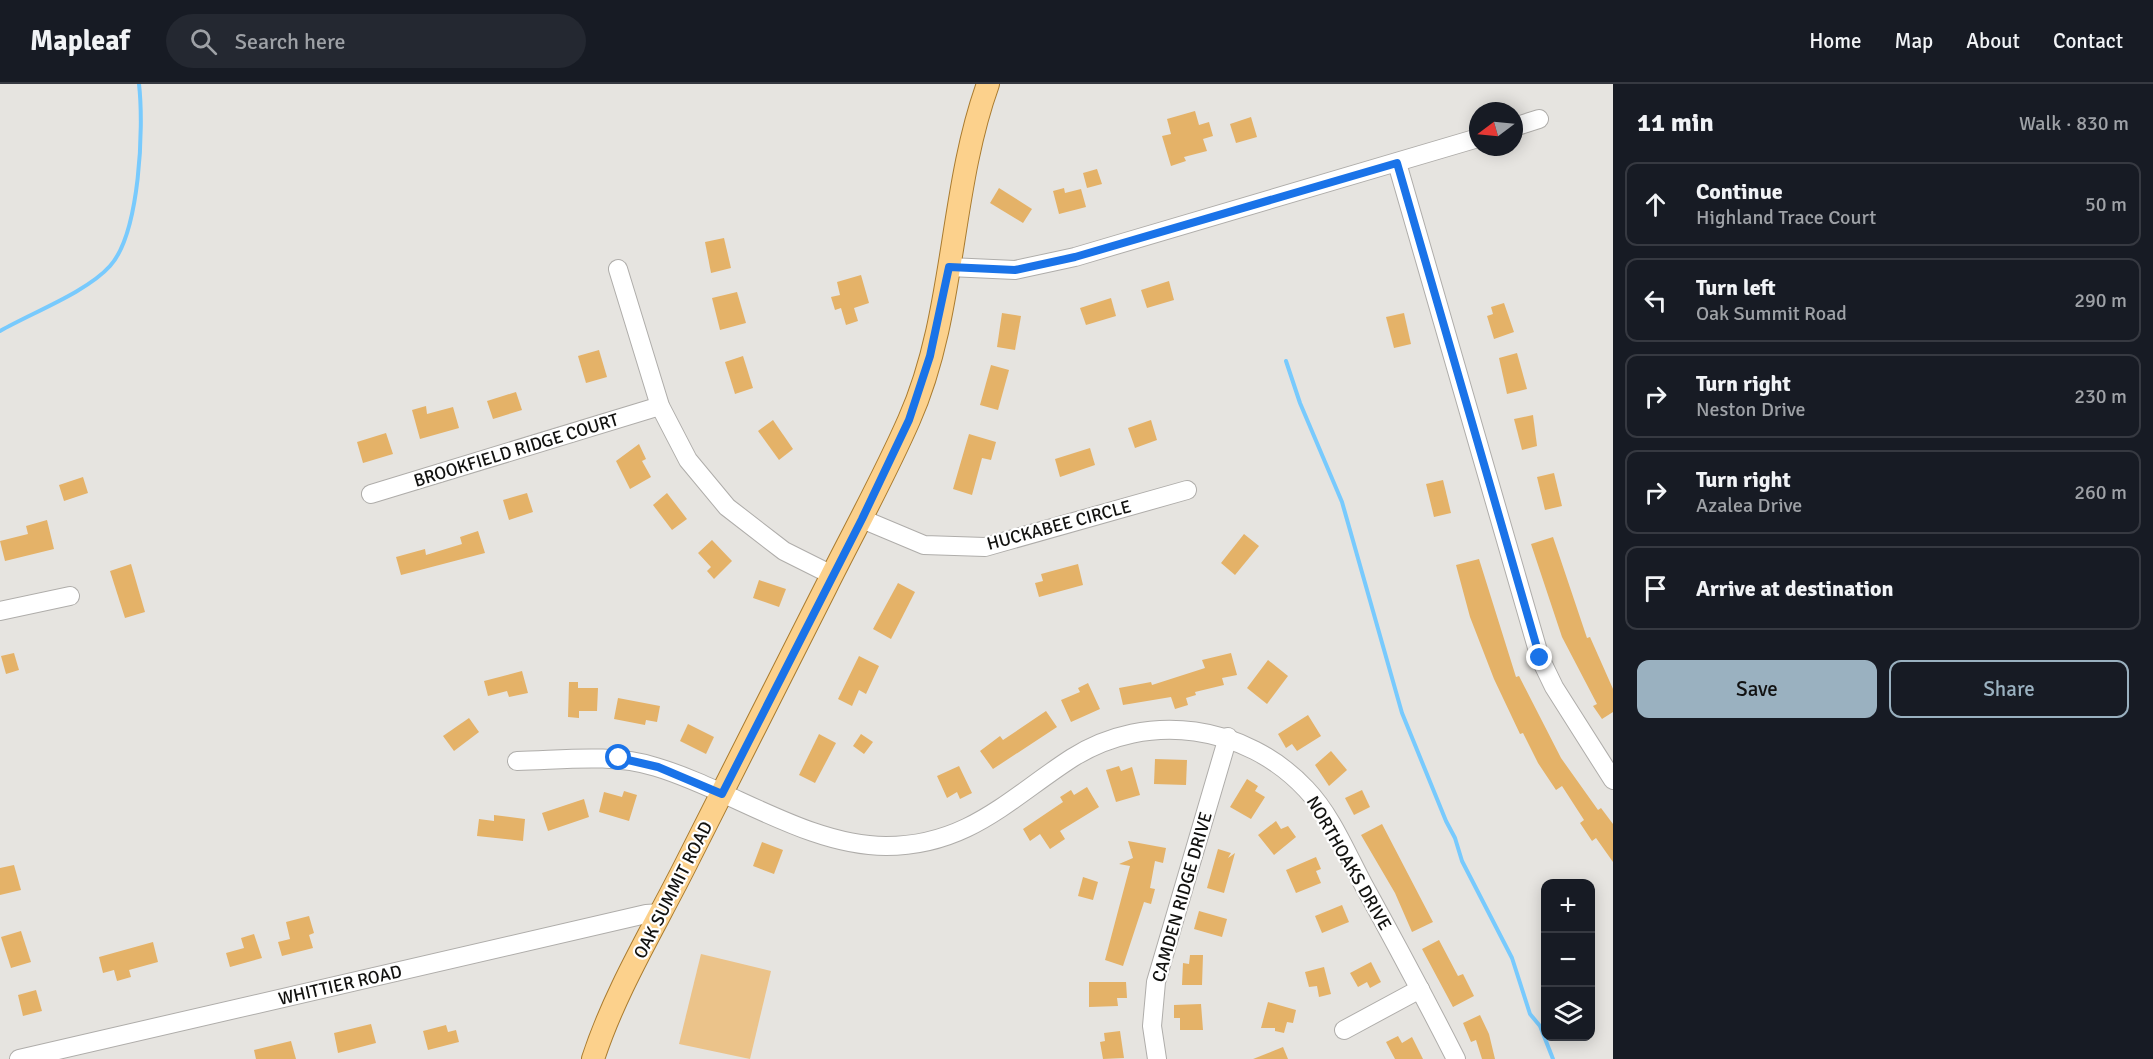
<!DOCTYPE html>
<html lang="en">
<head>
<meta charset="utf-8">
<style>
	:root { --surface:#171b24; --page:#242831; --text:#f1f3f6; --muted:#9ea1a6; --line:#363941; --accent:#9ab1c0 }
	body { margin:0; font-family:Signika,sans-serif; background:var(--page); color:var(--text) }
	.controls { position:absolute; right:18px; bottom:18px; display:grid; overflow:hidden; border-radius:12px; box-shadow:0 3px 15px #0003 }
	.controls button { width:54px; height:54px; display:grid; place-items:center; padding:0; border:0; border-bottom:2px solid var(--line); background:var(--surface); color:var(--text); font:30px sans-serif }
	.compass { position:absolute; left:1469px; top:18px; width:54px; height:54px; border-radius:50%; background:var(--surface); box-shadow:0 3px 15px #0003; rotate:254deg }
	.stop { position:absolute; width:18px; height:18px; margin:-14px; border:4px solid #1a73e8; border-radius:50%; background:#fff }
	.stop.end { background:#1a73e8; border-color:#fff; box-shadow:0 2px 6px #0008 }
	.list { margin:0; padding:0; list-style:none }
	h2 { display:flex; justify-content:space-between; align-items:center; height:78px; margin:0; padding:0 24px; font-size:26px }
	h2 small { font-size:20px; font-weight:400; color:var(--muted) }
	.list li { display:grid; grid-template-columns:39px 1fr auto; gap:18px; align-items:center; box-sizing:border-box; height:84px; margin:0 12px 12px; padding:0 12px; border:2px solid var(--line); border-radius:12px }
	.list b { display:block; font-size:22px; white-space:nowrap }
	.list p { margin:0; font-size:20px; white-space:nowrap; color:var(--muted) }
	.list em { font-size:20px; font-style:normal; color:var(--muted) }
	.actions { display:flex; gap:12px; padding:18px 24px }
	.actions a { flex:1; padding:14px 0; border:2px solid var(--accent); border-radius:12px; text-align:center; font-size:21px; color:var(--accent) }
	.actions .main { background:var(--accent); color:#111 }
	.icon { flex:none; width:33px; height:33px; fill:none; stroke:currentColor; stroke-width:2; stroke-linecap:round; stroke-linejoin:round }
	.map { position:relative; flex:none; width:1613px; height:975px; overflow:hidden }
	header { display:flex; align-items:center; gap:36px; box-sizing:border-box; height:84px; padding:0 30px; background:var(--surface); border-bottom:2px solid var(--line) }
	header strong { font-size:28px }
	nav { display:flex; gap:33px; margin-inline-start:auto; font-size:21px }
	.search { width:420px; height:54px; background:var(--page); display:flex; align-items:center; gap:15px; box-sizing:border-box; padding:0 21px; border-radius:33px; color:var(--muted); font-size:22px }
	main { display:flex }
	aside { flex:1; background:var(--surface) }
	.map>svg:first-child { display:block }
</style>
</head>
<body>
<header>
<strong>Mapleaf</strong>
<div class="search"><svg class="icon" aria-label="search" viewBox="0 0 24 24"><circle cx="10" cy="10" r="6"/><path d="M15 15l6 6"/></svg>Search here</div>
<nav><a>Home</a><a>Map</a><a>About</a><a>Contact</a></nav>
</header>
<main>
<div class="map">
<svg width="1613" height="975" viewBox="0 0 1613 975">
	<rect width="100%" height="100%" fill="#e6e4e0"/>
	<!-- green -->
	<polygon fill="#ebc38a" points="701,870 771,887 750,975 679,960"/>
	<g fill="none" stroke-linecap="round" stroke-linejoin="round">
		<!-- stream -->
		<g stroke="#78cafd" stroke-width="4">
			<path d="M0 247C31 229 87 208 110 182 140 149 144 43 139 0"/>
			<polyline points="1286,277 1300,319 1342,418 1402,629 1446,737 1455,754 1462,777 1512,874 1530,930 1540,942 1553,975"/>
		</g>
	</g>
	<!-- building -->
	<g fill="#e4b268">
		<polygon points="1195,27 1199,41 1209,38 1213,52 1203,55 1207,67 1184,73 1186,77 1171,82 1162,52 1171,50 1167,35"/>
		<polygon points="1251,33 1257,53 1236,59 1230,40"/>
		<polygon points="1097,85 1102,100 1087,104 1083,89"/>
		<polygon points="999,104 1032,125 1023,139 990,119"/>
		<polygon points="1064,104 1065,109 1081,105 1086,123 1059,130 1053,107"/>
		<polygon points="724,154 731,184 711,189 705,158"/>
		<polygon points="861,191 869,219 854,224 858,237 846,241 841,224 835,226 831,213 840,211 837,198"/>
		<polygon points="1169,197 1174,216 1147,224 1141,206"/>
		<polygon points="737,208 746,239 720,246 712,214"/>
		<polygon points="1111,214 1116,232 1086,241 1080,224"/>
		<polygon points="1504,219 1514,248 1494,255 1487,232 1493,230 1491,223"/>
		<polygon points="1002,229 1021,232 1015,266 997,263"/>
		<polygon points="1404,229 1411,260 1394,264 1386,233"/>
		<polygon points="599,266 607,293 586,299 578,272"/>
		<polygon points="1517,269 1527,305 1507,310 1499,274"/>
		<polygon points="743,272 753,304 735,310 725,278"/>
		<polygon points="991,281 1009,286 998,326 980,321"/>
		<polygon points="516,308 522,326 493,335 487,317"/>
		<polygon points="426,322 427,330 453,323 459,344 420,355 412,326"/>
		<polygon points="1533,331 1537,362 1522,366 1514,335"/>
		<polygon points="773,336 793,365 779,376 758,347"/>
		<polygon points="1151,336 1157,356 1135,364 1128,344"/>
		<polygon points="386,349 393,370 363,379 357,358"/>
		<polygon points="969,350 996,358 991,376 982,374 972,411 953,405"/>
		<polygon points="639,360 646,375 642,377 651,393 630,405 616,377"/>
		<polygon points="1090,364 1095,381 1060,393 1055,375"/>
		<polygon points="1554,389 1562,422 1545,426 1537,393"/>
		<polygon points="83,393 88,409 64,417 59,401"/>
		<polygon points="1443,396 1451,429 1434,433 1426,400"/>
		<polygon points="527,409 533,428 509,436 503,416"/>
		<polygon points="667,409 687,435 672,446 653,421"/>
		<polygon points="47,436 54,465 5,477 0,457 28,450 26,442"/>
		<polygon points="478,447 485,469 401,491 396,473 425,465 426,471 462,460 460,453"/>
		<polygon points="1244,450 1259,462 1235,491 1221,479"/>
		<polygon points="1553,453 1587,554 1590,553 1613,605 1613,628 1602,635 1593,622 1597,620 1562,553 1531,460"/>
		<polygon points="712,456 732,477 714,495 707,487 711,483 698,469"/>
		<polygon points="1479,475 1516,593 1519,592 1561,674 1598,726 1601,724 1613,740 1613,778 1596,754 1592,757 1580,739 1584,736 1562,702 1556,706 1538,679 1523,649 1520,650 1494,595 1470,533 1456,481"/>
		<polygon points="131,480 145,528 125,534 110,487"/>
		<polygon points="1078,480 1083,501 1039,513 1035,499 1043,497 1041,490"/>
		<polygon points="759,496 786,505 779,523 753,514"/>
		<polygon points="898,499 915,508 891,555 873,545"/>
		<polygon points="14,569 19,586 6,590 1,572"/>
		<polygon points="1231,569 1237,591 1222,594 1224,601 1195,608 1196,611 1186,614 1188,621 1175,625 1171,613 1123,621 1119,604 1151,598 1152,601 1205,584 1202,576"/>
		<polygon points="859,572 879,582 866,610 859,606 852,622 838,615"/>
		<polygon points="1268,576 1288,592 1267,620 1247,604"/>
		<polygon points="522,587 528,609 509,613 507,607 488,612 484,597"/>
		<polygon points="569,598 578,598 578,604 598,604 597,627 579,627 579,634 568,633"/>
		<polygon points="1088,599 1100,625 1071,638 1061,616 1080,608 1078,604"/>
		<polygon points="618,614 660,622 657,638 646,636 645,641 614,635"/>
		<polygon points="1046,627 1057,643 993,685 980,667 1000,652 1003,656"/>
		<polygon points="1308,631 1321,652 1297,667 1292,660 1286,664 1278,650"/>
		<polygon points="469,634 479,648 454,667 443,652"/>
		<polygon points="688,640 714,653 706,670 680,657"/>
		<polygon points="819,650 836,659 815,699 799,691"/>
		<polygon points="861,650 873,658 864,670 853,662"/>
		<polygon points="1331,667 1347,686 1329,702 1315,681"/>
		<polygon points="1155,675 1187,676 1186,701 1154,700"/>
		<polygon points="959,682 972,709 960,715 957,708 947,714 937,692"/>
		<polygon points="1119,682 1121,687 1132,683 1140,711 1116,718 1106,686"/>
		<polygon points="1247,695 1258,702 1255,707 1265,713 1251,735 1230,723"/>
		<polygon points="1087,703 1099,723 1060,747 1065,755 1050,765 1040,750 1030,757 1023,745 1063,718 1060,713 1071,706 1074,711"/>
		<polygon points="1362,706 1370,723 1354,731 1345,714"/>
		<polygon points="624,707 637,711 629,737 599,728 604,708 622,713"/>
		<polygon points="584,715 589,733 548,747 542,729"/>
		<polygon points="494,731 525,735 523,757 477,752 479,735 494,737"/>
		<polygon points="1276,737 1281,745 1288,742 1296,753 1274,771 1258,751"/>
		<polygon points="1382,740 1433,838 1412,848 1395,809 1361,751"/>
		<polygon points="1128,757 1166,764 1163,779 1155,777 1150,804 1155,805 1151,820 1144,818 1123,882 1105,876 1130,782 1119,780 1133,774"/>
		<polygon points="762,758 783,766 774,790 753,782"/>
		<polygon points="1218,765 1231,769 1228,774 1235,769 1224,809 1207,804"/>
		<polygon points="1316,773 1321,785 1316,787 1321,799 1296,809 1286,786"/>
		<polygon points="14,781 21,806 0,811 0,784"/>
		<polygon points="1083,793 1098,798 1093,816 1078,812"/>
		<polygon points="1342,821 1349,838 1322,849 1315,832"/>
		<polygon points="1199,827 1227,835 1222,853 1194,845"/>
		<polygon points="309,832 314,849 309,851 313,864 282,872 278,858 290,855 286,838"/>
		<polygon points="21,847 31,878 11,884 1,853"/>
		<polygon points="254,850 262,874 230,883 226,869 244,864 241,854"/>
		<polygon points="1439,856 1458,892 1463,890 1474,912 1453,923 1422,865"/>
		<polygon points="153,858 158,878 129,886 131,893 117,897 114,886 103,889 99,873"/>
		<polygon points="1190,871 1203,871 1202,901 1182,901 1183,879 1189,880"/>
		<polygon points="1371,878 1381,898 1370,904 1367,898 1358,903 1350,889"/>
		<polygon points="1324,883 1331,910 1319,913 1317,902 1309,903 1305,888"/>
		<polygon points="1089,898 1126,898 1127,914 1117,914 1118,922 1089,923"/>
		<polygon points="36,906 42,927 23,932 18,911"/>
		<polygon points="1268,918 1296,926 1293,939 1287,938 1284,949 1275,947 1275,944 1261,944"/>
		<polygon points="1201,920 1203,946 1180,946 1180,934 1174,934 1174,921"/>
		<polygon points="1480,931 1489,950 1495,975 1482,975 1476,956 1471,958 1463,939"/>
		<polygon points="371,940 376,959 338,969 334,949"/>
		<polygon points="446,941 448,948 456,946 459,958 428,966 423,947"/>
		<polygon points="1120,947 1124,974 1103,975 1100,958 1105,957 1104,949"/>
		<polygon points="1398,952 1402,959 1412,953 1423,975 1395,975 1386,958"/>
		<polygon points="291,957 296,975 256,975 254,966"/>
		<polygon points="1283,963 1288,975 1253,975"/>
	</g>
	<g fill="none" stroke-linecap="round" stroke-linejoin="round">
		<defs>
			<g id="minor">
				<polyline points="1514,43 1539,35"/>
				<polyline points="1397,79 1540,574 1554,603 1613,696"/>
				<polyline points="949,183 1015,186 1075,173 1478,54"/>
				<polyline points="618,185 660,322 688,376 727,423 784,467 832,491"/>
				<polyline points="371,410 660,322"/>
				<polyline points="862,435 924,461 985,463 1187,406"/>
				<polyline points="0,527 70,512"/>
				<path d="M517 677C564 676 611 669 656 683 730 705 808 762 886 762 968 762 1010 714 1072 674 1148 626 1246 641 1306 705 1331 731 1346 768 1363 800 1395 858 1426 916 1456 975"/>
				<polyline points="1344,946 1420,905"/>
				<polyline points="19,975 646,830 661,829"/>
				<polyline points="1157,975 1152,942 1156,898 1228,653"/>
			</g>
			<path id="major" d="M593 975C615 907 655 842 687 778 733 686 780 595 826 503 854 447 884 393 909 336 956 230 949 108 988 0"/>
		</defs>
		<!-- minor casing -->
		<use href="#minor" stroke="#afadaa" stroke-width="20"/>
		<!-- major casing -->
		<use href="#major" stroke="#a97b2f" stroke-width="24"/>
		<!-- minor -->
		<use href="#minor" stroke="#fff" stroke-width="18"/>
		<!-- major -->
		<use href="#major" stroke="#fcd18c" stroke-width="22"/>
	</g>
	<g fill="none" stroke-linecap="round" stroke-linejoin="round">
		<!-- route -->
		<polyline stroke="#1a73e8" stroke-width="8" points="619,674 658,683 722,710 862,435 909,336 930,272 949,183 1015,186 1075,173 1397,79 1540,574"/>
	</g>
	<g text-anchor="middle" stroke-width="4.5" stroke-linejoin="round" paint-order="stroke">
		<!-- street labels -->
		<g font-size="18" fill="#121210" stroke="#fff">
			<text transform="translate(516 366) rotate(-17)" y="6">BROOKFIELD RIDGE COURT</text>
			<text transform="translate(1059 441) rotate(-15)" y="6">HUCKABEE CIRCLE</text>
			<text transform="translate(1349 779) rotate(60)" y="6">NORTHOAKS DRIVE</text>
			<text transform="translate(673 806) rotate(-63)" y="6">OAK SUMMIT ROAD</text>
			<text transform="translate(1182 813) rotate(-74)" y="6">CAMDEN RIDGE DRIVE</text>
			<text transform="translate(340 901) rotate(-13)" y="6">WHITTIER ROAD</text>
		</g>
	</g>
</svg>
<div class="controls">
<button>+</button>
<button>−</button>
<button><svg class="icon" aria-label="layers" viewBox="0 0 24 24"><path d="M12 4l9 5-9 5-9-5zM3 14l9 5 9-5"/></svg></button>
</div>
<svg class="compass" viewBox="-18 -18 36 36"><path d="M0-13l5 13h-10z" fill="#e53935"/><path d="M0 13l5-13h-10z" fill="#9ea1a6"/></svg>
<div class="stop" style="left:619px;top:674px"></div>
<div class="stop end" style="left:1540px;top:574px"></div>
</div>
<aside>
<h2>11 min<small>Walk · 830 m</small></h2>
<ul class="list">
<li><svg class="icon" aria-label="ahead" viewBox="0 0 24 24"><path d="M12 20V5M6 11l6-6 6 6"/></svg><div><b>Continue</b><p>Highland Trace Court</p></div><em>50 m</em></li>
<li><svg class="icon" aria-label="left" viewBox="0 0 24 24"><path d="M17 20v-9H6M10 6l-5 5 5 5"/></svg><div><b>Turn left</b><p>Oak Summit Road</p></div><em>290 m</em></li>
<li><svg class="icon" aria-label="right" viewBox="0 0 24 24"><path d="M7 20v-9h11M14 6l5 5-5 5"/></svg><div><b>Turn right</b><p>Neston Drive</p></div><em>230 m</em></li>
<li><svg class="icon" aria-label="right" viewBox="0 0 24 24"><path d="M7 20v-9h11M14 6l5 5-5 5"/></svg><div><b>Turn right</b><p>Azalea Drive</p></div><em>260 m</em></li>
<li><svg class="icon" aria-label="arrive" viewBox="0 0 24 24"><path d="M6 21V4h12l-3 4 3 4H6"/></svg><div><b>Arrive at destination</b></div></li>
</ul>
<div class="actions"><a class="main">Save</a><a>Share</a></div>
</aside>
</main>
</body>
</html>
